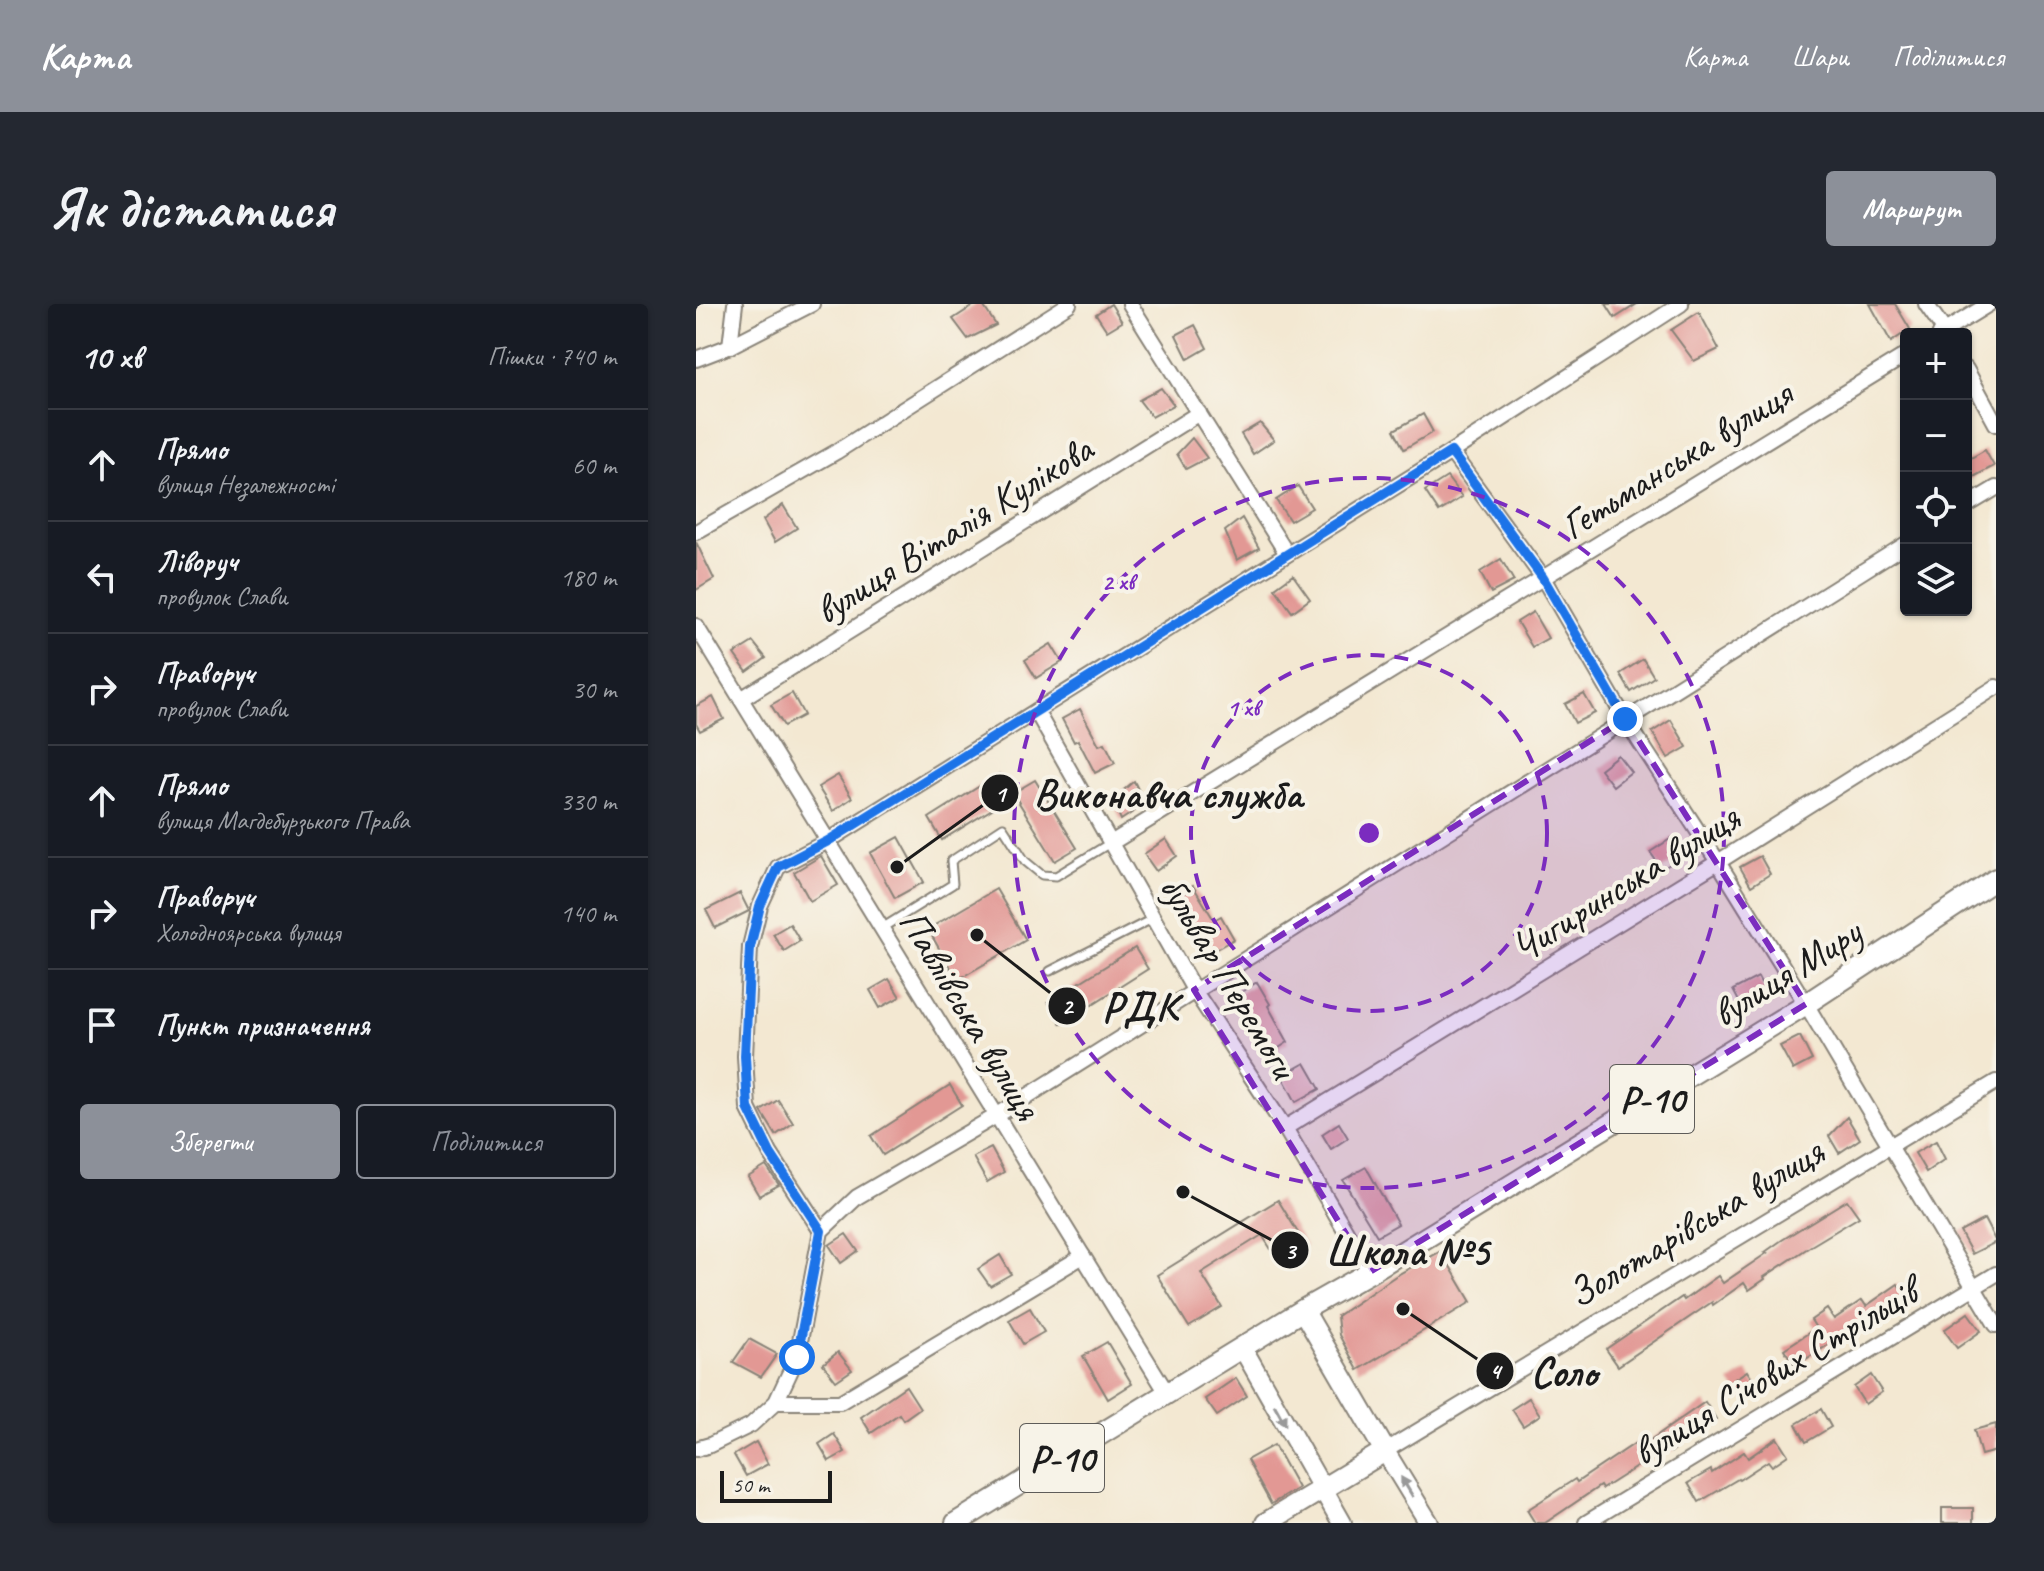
<!DOCTYPE html>
<html lang="uk">
<head>
<meta charset="utf-8">
<style>
	:root { --surface:#171b24; --page:#242831; --text:#f1f3f6; --muted:#9ea1a6; --line:#363941; --accent:#8c9099 }
	body { margin:0; font-family:Caveat,sans-serif; background:var(--page); color:var(--text) }
	.controls { position:absolute; right:24px; top:24px; display:grid; overflow:hidden; border-radius:8px; box-shadow:0 2px 6px #0004 }
	.controls button { width:72px; height:72px; display:grid; place-items:center; padding:0; border:0; border-bottom:2px solid var(--line); background:var(--surface); color:var(--text); font:40px sans-serif }
	.scale { position:absolute; left:24px; bottom:20px; width:112px; box-sizing:border-box; padding-left:8px; border:4px solid #1c1c1c; border-top:0; font-size:22px; line-height:28px; white-space:nowrap; color:#1c1c1c; -webkit-text-stroke:6px #f7f3e8; paint-order:stroke }
	.stop { position:absolute; width:24px; height:24px; margin:-18px; border:6px solid #1a73e8; border-radius:50%; background:#fff }
	.stop.end { background:#1a73e8; border-color:#fff; box-shadow:0 2px 8px #0008 }
	.list { margin:0; padding:0; list-style:none }
	h2 { display:flex; justify-content:space-between; align-items:center; height:104px; margin:0; padding:0 32px; font-size:34px }
	h2 small { font-size:26px; font-weight:400; color:var(--muted) }
	.list li { display:grid; grid-template-columns:52px 1fr auto; gap:24px; align-items:center; box-sizing:border-box; height:112px; padding:0 32px; border-top:2px solid var(--line) }
	.list b { display:block; font-size:30px; white-space:nowrap }
	.list p { margin:0; font-size:26px; white-space:nowrap; color:var(--muted) }
	.list em { font-size:26px; font-style:normal; color:var(--muted) }
	.actions { display:flex; gap:16px; padding:24px 32px }
	.actions a { flex:1; padding:18px 0; border:2px solid var(--accent); border-radius:8px; text-align:center; font-size:28px; color:var(--accent) }
	.actions .main { background:var(--accent); color:#fff }
	.icon { flex:none; width:44px; height:44px; fill:none; stroke:currentColor; stroke-width:2; stroke-linecap:round; stroke-linejoin:round }
	.map { position:relative; flex:none; width:1300px; height:1219px; overflow:hidden; border-radius:8px }
	header { display:flex; align-items:center; gap:48px; box-sizing:border-box; height:112px; padding:0 40px; background:var(--accent); color:#fff }
	header strong { font-size:38px }
	nav { display:flex; gap:44px; margin-inline-start:auto; font-size:28px }
	.intro { display:flex; align-items:center; justify-content:space-between; box-sizing:border-box; height:192px; padding:0 48px }
	h1 { margin:0; font-size:56px }
	.button { padding:20px 36px; border-radius:8px; background:var(--accent); color:#fff; font-size:28px; font-weight:700 }
	main { display:flex; gap:48px; padding:0 48px }
	aside { flex:1; background:var(--surface); border-radius:8px; box-shadow:0 2px 6px #0004 }
	.map>svg:first-child { display:block }
</style>
</head>
<body>
<header>
<strong>Карта</strong>
<nav><a>Карта</a><a>Шари</a><a>Поділитися</a></nav>
</header>
<div class="intro"><h1>Як дістатися</h1><a class="button">Маршрут</a></div>
<main>
<aside>
<h2>10 хв<small>Пішки · 740 m</small></h2>
<ul class="list">
<li><svg class="icon" aria-label="ahead" viewBox="0 0 24 24"><path d="M12 20V5M6 11l6-6 6 6"/></svg><div><b>Прямо</b><p>вулиця Незалежності</p></div><em>60 m</em></li>
<li><svg class="icon" aria-label="left" viewBox="0 0 24 24"><path d="M17 20v-9H6M10 6l-5 5 5 5"/></svg><div><b>Ліворуч</b><p>провулок Слави</p></div><em>180 m</em></li>
<li><svg class="icon" aria-label="right" viewBox="0 0 24 24"><path d="M7 20v-9h11M14 6l5 5-5 5"/></svg><div><b>Праворуч</b><p>провулок Слави</p></div><em>30 m</em></li>
<li><svg class="icon" aria-label="ahead" viewBox="0 0 24 24"><path d="M12 20V5M6 11l6-6 6 6"/></svg><div><b>Прямо</b><p>вулиця Магдебурзького Права</p></div><em>330 m</em></li>
<li><svg class="icon" aria-label="right" viewBox="0 0 24 24"><path d="M7 20v-9h11M14 6l5 5-5 5"/></svg><div><b>Праворуч</b><p>Холодноярська вулиця</p></div><em>140 m</em></li>
<li><svg class="icon" aria-label="arrive" viewBox="0 0 24 24"><path d="M6 21V4h12l-3 4 3 4H6"/></svg><div><b>Пункт призначення</b></div></li>
</ul>
<div class="actions"><a class="main">Зберегти</a><a>Поділитися</a></div>
</aside>
<div class="map">
<svg width="1300" height="1219" viewBox="0 0 1300 1219">
	<rect width="100%" height="100%" fill="#f7f3e8"/>
	<filter id="ink" filterUnits="userSpaceOnUse"><feTurbulence type="fractalNoise" baseFrequency=".0125" numOctaves="2"/><feDisplacementMap in="SourceGraphic" scale="16" xChannelSelector="R" yChannelSelector="G"/><feConvolveMatrix kernelMatrix="1 2 1 2 8 2 1 2 1" color-interpolation-filters="sRGB"/></filter>
	<filter id="wash" filterUnits="userSpaceOnUse"><feTurbulence type="fractalNoise" baseFrequency=".006" numOctaves="4" result="noise"/><feDisplacementMap in="SourceGraphic" scale="32" xChannelSelector="R" yChannelSelector="G"/><feGaussianBlur stdDeviation="1.8" result="paint"/><feColorMatrix in="noise" values="0 0 0 0 0 0 0 0 0 0 0 0 0 0 0 0 0 1.4 0 .05"/><feComposite in="paint" operator="in"/></filter>
	<g filter="url(#wash)">
		<rect width="100%" height="100%" fill="#f3e8d2"/>
		<g id="blocks">
			<!-- building -->
			<g fill="#e29894">
				<polygon points="280,0 286,0 300,21 272,35 257,15"/>
				<polygon points="415,0 426,18 411,27 400,10"/>
				<polygon points="910,0 941,0 919,14"/>
				<polygon points="1174,0 1199,0 1214,25 1195,38"/>
				<polygon points="1003,8 1023,45 998,57 975,26"/>
				<polygon points="499,21 511,44 492,55 480,31"/>
				<polygon points="465,84 478,101 456,113 443,96"/>
				<polygon points="727,110 737,128 708,145 698,126"/>
				<polygon points="564,119 578,136 557,150 545,130"/>
				<polygon points="496,134 511,154 490,165 481,150"/>
				<polygon points="1289,146 1298,162 1270,177 1270,157"/>
				<polygon points="751,173 766,193 743,208 729,187"/>
				<polygon points="602,182 616,204 594,217 580,196"/>
				<polygon points="87,201 101,224 79,238 67,216"/>
				<polygon points="546,214 563,244 541,256 529,227"/>
				<polygon points="0,238 18,275 0,286"/>
				<polygon points="805,255 818,277 795,289 784,268"/>
				<polygon points="597,271 614,295 596,308 579,284"/>
				<polygon points="837,308 852,334 836,343 821,318"/>
				<polygon points="57,338 70,354 51,368 38,350"/>
				<polygon points="355,340 366,358 340,374 329,356"/>
				<polygon points="947,355 958,373 935,388 924,370"/>
				<polygon points="96,389 108,411 88,422 75,401"/>
				<polygon points="888,390 899,409 879,419 869,400"/>
				<polygon points="17,393 28,415 4,427 0,420 0,402"/>
				<polygon points="384,405 403,441 409,439 419,459 399,469 382,436 378,438 366,415"/>
				<polygon points="975,416 991,443 972,454 956,428"/>
				<polygon points="922,451 935,468 917,482 904,465"/>
				<polygon points="303,470 317,492 246,536 233,514"/>
				<polygon points="142,471 156,494 137,507 122,483"/>
				<polygon points="339,476 381,544 359,557 317,489"/>
				<polygon points="438,477 449,500 425,516 416,496"/>
				<polygon points="203,533 228,578 199,594 174,549"/>
				<polygon points="976,534 987,552 966,565 954,548"/>
				<polygon points="470,535 481,552 460,567 448,550"/>
				<polygon points="125,552 142,581 114,597 98,568"/>
				<polygon points="1064,552 1074,570 1055,582 1044,563"/>
				<polygon points="497,582 518,616 525,612 538,635 510,651 477,598"/>
				<polygon points="300,585 330,636 261,676 232,625"/>
				<polygon points="44,589 53,607 19,624 10,606"/>
				<polygon points="94,620 104,637 88,647 77,630"/>
				<polygon points="439,644 452,665 365,720 352,698"/>
				<polygon points="1062,673 1072,692 1047,705 1037,686"/>
				<polygon points="193,675 204,693 184,704 174,686"/>
				<polygon points="561,678 574,700 572,702 592,738 569,753 553,713 551,714 538,693"/>
				<polygon points="1104,732 1116,756 1097,766 1084,742"/>
				<polygon points="609,759 624,785 600,798 586,772"/>
				<polygon points="254,781 266,801 187,851 175,832"/>
				<polygon points="82,796 97,819 80,831 65,807"/>
				<polygon points="1151,813 1164,835 1143,849 1133,832"/>
				<polygon points="643,819 652,834 635,845 626,830"/>
				<polygon points="1240,837 1249,855 1230,868 1219,849"/>
				<polygon points="295,844 308,868 291,878 277,853"/>
				<polygon points="70,862 83,881 63,892 52,873"/>
				<polygon points="670,863 702,920 681,932 647,876"/>
				<polygon points="582,896 610,942 583,958 566,931 505,969 526,1003 493,1023 461,971"/>
				<polygon points="1151,896 1163,913 1115,942 1068,973 1069,975 1053,986 1048,979 1017,1001 1016,998 922,1062 910,1045 986,993 988,996 1022,972 1027,979 1071,949 1069,948 1086,936"/>
				<polygon points="1288,915 1300,938 1276,950 1264,928"/>
				<polygon points="150,930 162,947 145,959 133,941"/>
				<polygon points="745,947 775,998 662,1066 643,1031 641,1012 701,971"/>
				<polygon points="304,951 315,970 294,982 282,965"/>
				<polygon points="1202,980 1214,997 1197,1009 1193,1002 1099,1062 1088,1045 1120,1024 1115,1016 1131,1005 1138,1015 1166,996 1170,1002"/>
				<polygon points="334,1004 348,1028 327,1040 313,1016"/>
				<polygon points="1272,1009 1285,1027 1261,1044 1248,1026"/>
				<polygon points="53,1035 81,1050 65,1073 37,1058"/>
				<polygon points="411,1038 436,1080 412,1095 387,1052"/>
				<polygon points="142,1048 156,1066 140,1077 127,1060"/>
				<polygon points="1051,1067 1062,1084 1046,1095 1034,1078"/>
				<polygon points="1175,1071 1186,1088 1169,1100 1158,1083"/>
				<polygon points="540,1074 551,1092 521,1112 509,1095"/>
				<polygon points="210,1082 224,1104 207,1116 203,1110 175,1129 165,1113"/>
				<polygon points="833,1094 844,1111 827,1122 816,1105"/>
				<polygon points="1009,1098 1020,1115 975,1148 972,1143 906,1185 904,1182 849,1219 839,1219 831,1206 879,1175 881,1178 944,1136 947,1141"/>
				<polygon points="1125,1105 1135,1123 1110,1138 1100,1120"/>
				<polygon points="1300,1120 1300,1147 1285,1151 1278,1126"/>
				<polygon points="138,1130 149,1148 133,1157 123,1140"/>
				<polygon points="1081,1134 1092,1151 1076,1162 1072,1157 1043,1176 1042,1175 1003,1198 992,1179 1015,1166 1016,1169 1048,1148 1052,1154"/>
				<polygon points="60,1138 72,1160 50,1172 38,1151"/>
				<polygon points="578,1141 602,1184 575,1200 551,1156"/>
				<rect x="1246" y="1204" width="31" height="15"/>
			</g>
		</g>
	</g>
	<g filter="url(#ink)">
		<use href="#blocks" fill-opacity="0" stroke="#888277" stroke-width="2"/>
		<g fill="none" stroke-linecap="round" stroke-linejoin="round">
			<defs>
				<g id="lane">
					<polyline points="186,624 257,580 255,557 307,523 329,557 346,571 360,572 414,539"/>
					<polyline points="354,667 456,615"/>
				</g>
				<g id="street">
					<polyline points="434,0 591,250"/>
					<polyline points="1230,0 1251,30"/>
					<polyline points="1244,30 1293,0"/>
					<polyline points="34,42 39,0"/>
					<polyline points="0,55 34,42 116,0"/>
					<polyline points="1270,65 1300,120"/>
					<polyline points="755,148 847,274 929,415 1022,558 1110,700 1300,1021"/>
					<polyline points="1270,202 1300,184"/>
					<polyline points="0,228 140,148 373,0"/>
					<polyline points="0,322 471,1089"/>
					<polyline points="45,395 503,109"/>
					<polyline points="340,407 498,686 589,824 674,968"/>
					<polyline points="415,539 1210,51"/>
					<polyline points="589,824 1022,558 1300,383"/>
					<polyline points="125,927 74,849 52,804 49,752 54,643 64,602 82,563 132,537 755,148 985,0"/>
					<polyline points="80,1098 144,1098 387,952"/>
					<polyline points="0,1145 14,1141 55,1121 80,1098 101,1053 125,927 161,893 300,812 1210,240"/>
					<polyline points="689,1147 1300,778"/>
					<polyline points="890,1219 1300,970"/>
				</g>
				<g id="secondary">
					<polyline points="546,1043 646,1219"/>
					<polyline points="689,1147 733,1219"/>
				</g>
				<g id="primary">
					<polyline points="260,1219 607,1006 674,968 1110,700 1300,575"/>
					<polyline points="570,1219 689,1147 607,1006"/>
				</g>
			</defs>
			<!-- lane casing -->
			<use href="#lane" stroke="#888277" stroke-width="11"/>
			<!-- street casing -->
			<use href="#street" stroke="#888277" stroke-width="18"/>
			<!-- secondary casing -->
			<use href="#secondary" stroke="#888277" stroke-width="22"/>
			<!-- primary casing -->
			<use href="#primary" stroke="#888277" stroke-width="24"/>
			<!-- lane -->
			<use href="#lane" stroke="#fff" stroke-width="7"/>
			<!-- street -->
			<use href="#street" stroke="#fff" stroke-width="14"/>
			<!-- secondary -->
			<use href="#secondary" stroke="#fff" stroke-width="18"/>
			<!-- primary -->
			<use href="#primary" stroke="#fff" stroke-width="20"/>
		</g>
		<!-- one-way arrows -->
		<defs><path id="oneway-solid" d="M-6-.8H1V-3.2L6.5 0L1 3.2V.8H-6Z" transform="scale(2)"/></defs>
		<g fill="#999">
			<use href="#oneway-solid" transform="translate(584 1111) rotate(61)"/>
			<use href="#oneway-solid" transform="translate(711 1183) rotate(-121)"/>
		</g>
	</g>
	<g fill="none" stroke-linecap="round" stroke-linejoin="round" filter="url(#ink)">
		<!-- route -->
		<polyline stroke="#1a73e8" stroke-width="10" points="101,1053 125,927 74,849 52,804 49,752 54,643 64,602 82,563 132,537 755,148 847,274 929,415"/>
	</g>
	<!-- marked area -->
	<path fill="#7b2cbf" fill-opacity="0.2" stroke="#7b2cbf" stroke-width="6" stroke-dasharray="16 10" stroke-linejoin="round" d="M929 415 1110 700 674 968 498 686Z"/>
	<!-- distance rings -->
	<g fill="none" stroke="#7b2cbf" stroke-width="4" stroke-dasharray="14 10">
		<circle cx="673" cy="529" r="178"/>
		<circle cx="673" cy="529" r="355"/>
	</g>
	<g text-anchor="middle" stroke-width="8" stroke-linejoin="round" paint-order="stroke">
		<!-- shield labels -->
		<g fill="#f7f3e8" stroke="#5e5c59" stroke-width="2">
			<rect x="914" y="761" width="84" height="68" rx="6"/>
			<rect x="324" y="1120" width="84" height="68" rx="6"/>
		</g>
		<g font-size="38" font-weight="bold" fill="#1c1c1c">
			<text x="956" y="808">Р-10</text>
			<text x="366" y="1167">Р-10</text>
		</g>
		<!-- street labels -->
		<g font-size="40" fill="#1c1c1c" stroke="#f7f3e8">
			<text transform="translate(980 155) rotate(-32)" y="14">Гетьманська вулиця</text>
			<text transform="translate(257 225) rotate(-32)" y="14">вулиця Віталія Кулікова</text>
			<text transform="translate(929 578) rotate(-32)" y="14">Чигиринська вулиця</text>
			<text transform="translate(1090 668) rotate(-32)" y="14">вулиця Миру</text>
			<text transform="translate(533 672) rotate(59)" y="14">бульвар Перемоги</text>
			<text transform="translate(275 710) rotate(59)" y="14">Павлівська вулиця</text>
			<text transform="translate(999 918) rotate(-31)" y="14">Золотарівська вулиця</text>
			<text transform="translate(1078 1067) rotate(-31)" y="14">вулиця Січових Стрільців</text>
		</g>
	</g>
	<circle cx="673" cy="529" r="12" fill="#7b2cbf" stroke="#f7f3e8" stroke-width="4"/>
	<g font-size="24" text-anchor="middle" font-weight="bold" fill="#7b2cbf" stroke="#f7f3e8" stroke-width="8" stroke-linejoin="round" paint-order="stroke">
		<text x="422" y="286">2 хв</text>
		<text x="547" y="412">1 хв</text>
	</g>
	<!-- callouts -->
	<path fill="none" stroke="#1c1c1c" stroke-width="3" d="M201 563L304 489M281 631L371 702M487 888L594 946M707 1005L799 1067"/>
	<g fill="#1c1c1c" stroke="#f7f3e8" stroke-width="3">
		<circle cx="201" cy="563" r="8"/>
		<circle cx="281" cy="631" r="8"/>
		<circle cx="487" cy="888" r="8"/>
		<circle cx="707" cy="1005" r="8"/>
		<circle cx="304" cy="489" r="20"/>
		<circle cx="371" cy="702" r="20"/>
		<circle cx="594" cy="946" r="20"/>
		<circle cx="799" cy="1067" r="20"/>
	</g>
	<g font-size="24" text-anchor="middle" font-weight="bold" fill="#fff">
		<text x="304" y="498">1</text>
		<text x="371" y="710">2</text>
		<text x="594" y="955">3</text>
		<text x="799" y="1075">4</text>
	</g>
	<g font-size="42" text-anchor="middle" font-weight="bold" fill="#1c1c1c" stroke="#f7f3e8" stroke-width="8" stroke-linejoin="round" paint-order="stroke">
		<text x="472" y="504">Виконавча служба</text>
		<text x="444" y="717">РДК</text>
		<text x="711" y="961">Школа №5</text>
		<text x="868" y="1082">Соло</text>
	</g>
</svg>
<div class="controls">
<button>+</button>
<button>−</button>
<button><svg class="icon" aria-label="locate" viewBox="0 0 24 24"><circle cx="12" cy="12" r="6"/><path d="M12 2v4M12 18v4M2 12h4M18 12h4"/></svg></button>
<button><svg class="icon" aria-label="layers" viewBox="0 0 24 24"><path d="M12 4l9 5-9 5-9-5zM3 14l9 5 9-5"/></svg></button>
</div>
<div class="scale">50 m</div>
<div class="stop" style="left:101px;top:1053px"></div>
<div class="stop end" style="left:929px;top:415px"></div>
</div>
</main>
</body>
</html>
